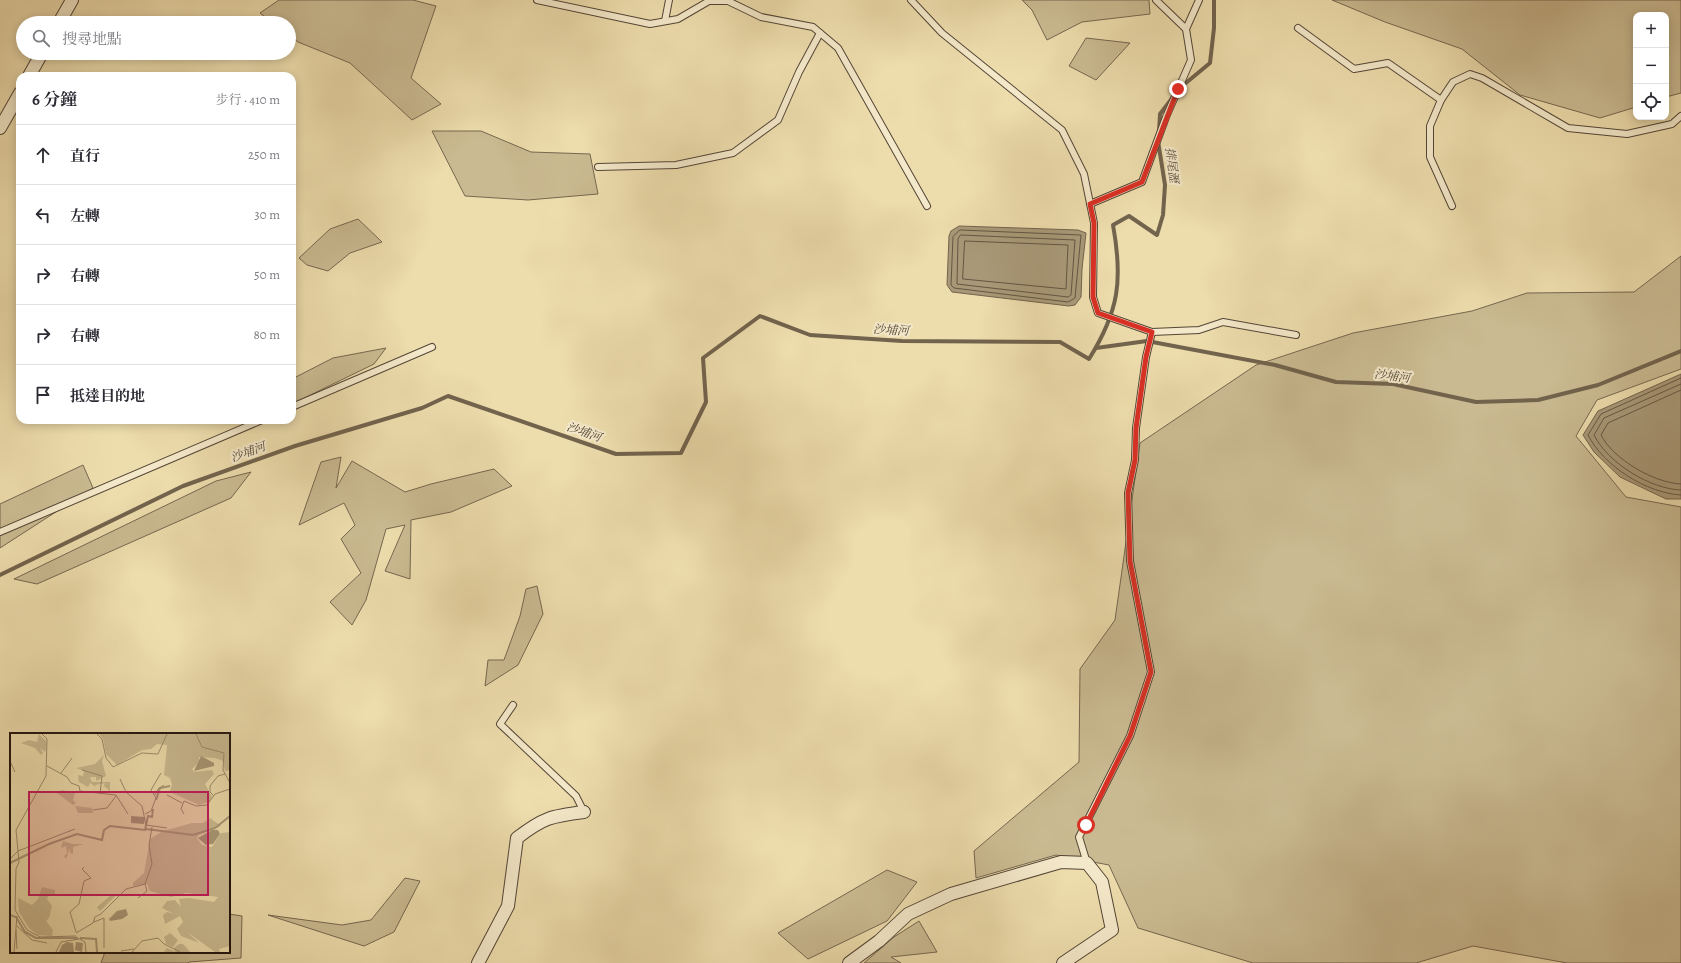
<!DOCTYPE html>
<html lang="zh-TW">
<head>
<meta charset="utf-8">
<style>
	:root { --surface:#fff; --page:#f7f7f7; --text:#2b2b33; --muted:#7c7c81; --line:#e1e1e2 }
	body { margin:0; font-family:Alegreya,"Noto Serif TC",serif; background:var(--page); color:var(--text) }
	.controls { position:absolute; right:12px; top:12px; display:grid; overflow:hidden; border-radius:8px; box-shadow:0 2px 10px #0003 }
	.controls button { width:36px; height:36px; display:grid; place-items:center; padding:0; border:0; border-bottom:1px solid var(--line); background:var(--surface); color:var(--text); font:20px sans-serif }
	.stop { position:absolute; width:12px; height:12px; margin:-9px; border:3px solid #d93025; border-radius:50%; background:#fff }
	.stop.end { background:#d93025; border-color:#fff; box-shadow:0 1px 4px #0008 }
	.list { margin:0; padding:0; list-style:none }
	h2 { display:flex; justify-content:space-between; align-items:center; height:52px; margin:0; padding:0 16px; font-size:17px }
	h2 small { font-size:13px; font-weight:400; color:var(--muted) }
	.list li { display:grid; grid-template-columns:26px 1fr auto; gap:12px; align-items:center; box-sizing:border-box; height:60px; padding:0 16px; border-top:1px solid var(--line) }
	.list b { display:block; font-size:15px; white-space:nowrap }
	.list em { font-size:13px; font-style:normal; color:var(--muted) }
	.icon { flex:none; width:22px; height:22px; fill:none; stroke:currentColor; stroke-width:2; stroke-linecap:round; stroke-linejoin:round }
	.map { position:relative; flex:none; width:1681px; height:963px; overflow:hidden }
	.search { position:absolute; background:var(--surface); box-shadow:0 2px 10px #0003; left:16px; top:16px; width:280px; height:44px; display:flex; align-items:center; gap:10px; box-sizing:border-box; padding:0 14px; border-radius:22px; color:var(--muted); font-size:15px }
	.panel { position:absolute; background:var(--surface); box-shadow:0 2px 10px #0003; left:16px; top:72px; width:280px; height:352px; border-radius:12px }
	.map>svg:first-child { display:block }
</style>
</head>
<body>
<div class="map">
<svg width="1681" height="963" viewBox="0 0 1681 963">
	<rect width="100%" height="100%" fill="#eddcac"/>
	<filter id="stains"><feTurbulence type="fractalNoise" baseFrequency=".005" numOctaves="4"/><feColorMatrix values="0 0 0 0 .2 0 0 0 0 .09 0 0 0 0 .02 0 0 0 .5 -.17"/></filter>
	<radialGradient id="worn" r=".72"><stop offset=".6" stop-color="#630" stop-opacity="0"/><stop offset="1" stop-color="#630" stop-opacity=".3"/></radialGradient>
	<!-- green -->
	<g fill="#caba91" stroke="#766750">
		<polygon points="279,0 413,0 436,6 411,78 441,104 412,120 350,63 298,42 289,35 289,23 273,23 260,13"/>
		<polygon points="1022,0 1149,0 1150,14 1082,22 1047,40 1032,10"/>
		<polygon points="1332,0 1681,0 1681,93 1666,97 1666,15 1636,15 1636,107 1600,118 1520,95 1462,49 1385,22"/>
		<polygon points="1086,38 1130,43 1096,80 1069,66"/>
		<polygon points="432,131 481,131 531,152 590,154 598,194 528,200 465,196"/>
		<polygon points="358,219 382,242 350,253 328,271 307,265 299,258 330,229"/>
		<polygon points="1681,256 1681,369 1597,400 1576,436 1626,497 1681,507 1681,963 1567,963 1473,946 1416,963 1253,963 1138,928 1109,865 1056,855 976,878 974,851 1079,762 1080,669 1115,620 1140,443 1256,365 1353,333 1472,311 1527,293 1634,292"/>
		<polygon points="386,348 374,364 292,404 292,379 333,358"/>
		<polygon points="341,457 336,488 352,461 405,492 431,484 494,469 512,486 451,512 411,520 410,579 385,571 405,525 386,529 366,600 352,625 330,602 361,573 341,539 355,525 344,503 299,525 321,462"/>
		<polygon points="83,465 93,488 0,548 0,504"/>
		<polygon points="251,472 231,498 37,584 14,579 216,481"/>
		<polygon points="537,586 543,614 518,665 485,686 488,660 504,660 520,616 526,589"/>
		<polygon points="887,870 917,882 887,921 808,959 778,933"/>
		<polygon points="405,878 420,881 394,932 364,946 268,915 342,925 371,920"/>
		<polygon points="229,914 242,916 241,958 189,962 188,963 101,963 105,952 229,952"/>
		<polygon points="919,921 937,952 891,957 901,963 864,963 894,937"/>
	</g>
	<!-- water -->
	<g fill="#a89877" stroke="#72634d">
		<polygon points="959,226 1078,230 1086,233 1082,269 1081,297 1075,305 1069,306 952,292 947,285 949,236 951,231"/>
		<polygon points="1681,374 1681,499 1666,499 1620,477 1594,452 1583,435 1598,411"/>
	</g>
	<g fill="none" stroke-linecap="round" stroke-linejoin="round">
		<!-- shore -->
		<g stroke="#645643" stroke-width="1">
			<polygon points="960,230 1081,235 1075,298 1068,302 954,288 951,285 953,237"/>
			<polygon points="961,235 1075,240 1071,295 1068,297 957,284 958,239"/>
			<polygon points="965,241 1068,245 1066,289 963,279"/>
			<path d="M1681 378 1601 414 1588 435C1604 466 1646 493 1681 495"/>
			<path d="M1681 384 1604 418 1594 435C1608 463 1650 489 1681 490"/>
			<path d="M1681 390 1608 423 1601 435C1613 459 1654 483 1681 484"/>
		</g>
		<!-- stream -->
		<g stroke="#72634d" stroke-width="4">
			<polyline points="1181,87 1210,63 1214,28 1214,0"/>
			<polyline points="1159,132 1160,114 1173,97"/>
			<polyline points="1096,348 1147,341 1275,365 1336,382 1393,384 1476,402 1538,400 1598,385 1681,351"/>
			<path d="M0 575 183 486 295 446 422 408 448 396 616 454 681 453 706 402 703 358 760 316 810 335 902 341 1060 342 1089 359C1119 311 1123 280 1113 225L1129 216 1157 235 1163 215 1165 185 1158 141"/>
		</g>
		<defs>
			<g id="lane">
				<polyline points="537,0 650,24 678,19 709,1 728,1 761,17 813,27 838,48 927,206"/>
				<polyline points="911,0 942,33 1062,130 1084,174 1094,223 1093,297 1098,313 1152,332 1199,330 1223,322 1296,335"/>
				<polyline points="665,21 669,0"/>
				<polyline points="1298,28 1354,69 1388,63 1441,100"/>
				<polyline points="1186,29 1199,0"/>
				<polyline points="598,167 676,165 733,153 778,120 799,72 820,33"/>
				<polyline points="1090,204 1142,182 1166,117 1191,60 1186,29 1156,0"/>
				<polyline points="1452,206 1430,157 1430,126 1441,100 1453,82 1470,74 1482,78 1568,128 1627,134 1672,124 1681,116"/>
				<polyline points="292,407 432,347"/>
				<polyline points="0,532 262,420"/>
				<polyline points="513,705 500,724 576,796 584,812"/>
				<polyline points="1087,863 1079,837 1130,736 1151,672 1130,561 1128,493 1135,460 1136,428 1146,357 1152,332"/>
			</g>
			<g id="street">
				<polyline points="59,23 72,0"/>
				<polyline points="29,76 42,53"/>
				<polyline points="0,128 20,93"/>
				<path d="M478 963 508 906 517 838C543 818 551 816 584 812"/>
				<polyline points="849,963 879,941 908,914 951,894 1061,862 1087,863 1102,882 1112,930 1063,963"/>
			</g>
		</defs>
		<!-- lane casing -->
		<use href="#lane" stroke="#544636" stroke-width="8"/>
		<!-- street casing -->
		<use href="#street" stroke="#544636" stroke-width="14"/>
		<!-- lane -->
		<use href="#lane" stroke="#f3e8c9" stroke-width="6"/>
		<!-- street -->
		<use href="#street" stroke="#f3e8c9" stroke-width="12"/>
	</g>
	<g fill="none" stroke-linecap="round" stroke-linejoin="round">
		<!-- route -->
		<polyline stroke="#d93025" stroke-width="5" points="1086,825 1130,736 1151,672 1130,561 1128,493 1135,460 1136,428 1146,357 1152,332 1098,313 1093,297 1094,223 1090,204 1142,182 1178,89"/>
	</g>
	<g text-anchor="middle" stroke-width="4" stroke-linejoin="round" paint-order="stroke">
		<!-- water labels -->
		<g font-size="12" font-style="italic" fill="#574939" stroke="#f3e8c9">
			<text transform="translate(1172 165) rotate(82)" y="4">排尾瀝</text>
			<text transform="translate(891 330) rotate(3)" y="4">沙埔河</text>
			<text transform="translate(1392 376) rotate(7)" y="4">沙埔河</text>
			<text transform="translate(584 432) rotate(19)" y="4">沙埔河</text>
			<text transform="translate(248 452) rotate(-20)" y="4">沙埔河</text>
		</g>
	</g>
	<!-- overview -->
	<g transform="translate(10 733)">
		<rect width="220" height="220" fill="#eddcac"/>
		<path d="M29 1 36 8V15L35 19 30 15 33 20 31 22 25 15 11 10 19 7 27 9ZM89 1H220V37L215 38 213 28 205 25 189 24V29L182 36 184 39 202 37 204 41 195 51 202 64 199 69 189 72 160 59 162 51 160 45 154 42 157 12 147 11 141 16 132 17 107 32 96 21 93 6ZM94 22 92 28 96 43 86 48V44H80L82 49H100V58L94 53 95 50 85 52 86 54 80 50 78 54 69 49 68 42 73 43 74 38 66 35 85 31ZM52 57 65 60 63 67 66 70 63 72 47 60ZM65 73 82 75 83 80H68ZM200 85 211 93 189 102 187 105 192 112 202 114 211 100 220 99V213L209 216 210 219H205L177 199 189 210 171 203 167 196 173 189 170 183 155 191 153 182 157 179 164 181 152 175 157 168 165 167 171 174 169 166 179 165 204 169 208 164 176 160 161 164 140 158 137 151 123 153V150L134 140 140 106 153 98 182 90H193ZM53 108 62 111H74L63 114V121L60 120V115L56 126 54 123 57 120 56 113 51 115ZM32 154 45 157V161H39L37 166 42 173 39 185 36 188 43 197 42 203 28 202 19 195 9 179 8 165 22 172 28 166ZM100 163H105L90 178 87 174ZM160 200 168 207 163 214 156 211 154 204ZM169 211H173L180 219H154L157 215 165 219 164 215Z" fill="#caba91"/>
		<path d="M191 23 204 30V33L184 38ZM121 83 135 84 134 91 121 90ZM202 97H208L210 101 203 111 196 112 188 105ZM116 176 118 182 112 186 100 188 99 186 107 178ZM57 209 63 210 64 219H49L52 212ZM66 209 73 210 72 219 65 217Z" fill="#a89877"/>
		<path fill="none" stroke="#a89877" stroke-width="2" d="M146 67 150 55 160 53M136 96 183 102 205 95 220 83M0 130 39 111 67 101 92 107 94 97 100 93 135 97 138 83 142 84 143 76M0 182 6 184 15 199 26 205H67M70 205 86 206 87 219"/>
		<path fill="none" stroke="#9b8c6d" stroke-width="1" d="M32 1 37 6 36 43 6 97 9 129 6 136 5 177 17 197 30 204 66 203M87 1 92 6 96 25 103 34 132 20 148 21 157 1M186 1 192 14 214 20 213 37 220 50M0 28 5 39M37 33 57 44 61 50 69 53 70 58 106 62 118 81M72 37 92 43 90 61M51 40 62 25M110 46 116 59 132 73 136 92 157 95M145 62 148 56 154 52M157 62 172 70M204 63 200 59V53L208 43 215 41M83 77 97 75 106 63M135 81 141 78 146 65 141 57 151 40M174 81 171 76 174 68 186 73 197 72 205 61 220 56M0 126 8 118 65 96M135 151 142 131 139 112 142 94M84 189 94 185V215M7 193 22 207 37 210M6 197 7 216M66 199 60 179 69 171 74 148 81 145 72 136 74 134M66 200 83 190 85 184 91 181 116 156 135 151 137 158 128 165M66 204 75 209 76 219M111 218 124 216M4 219 7 183M46 219 51 209 69 206M122 219 132 208 148 205 154 211 170 219"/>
		<path fill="#c2185b" fill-opacity="0.15" stroke="#c2185b" stroke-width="2" d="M19 59H198V162H19Z"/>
		<rect width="220" height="220" fill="none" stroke="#21140f" stroke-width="2"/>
	</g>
	<rect width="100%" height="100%" filter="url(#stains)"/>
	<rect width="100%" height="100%" fill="url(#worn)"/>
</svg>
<div class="controls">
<button>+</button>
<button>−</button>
<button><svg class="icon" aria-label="locate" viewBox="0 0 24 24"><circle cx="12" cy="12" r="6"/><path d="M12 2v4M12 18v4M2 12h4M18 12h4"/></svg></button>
</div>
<div class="stop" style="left:1086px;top:825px"></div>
<div class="stop end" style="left:1178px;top:89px"></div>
<div class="search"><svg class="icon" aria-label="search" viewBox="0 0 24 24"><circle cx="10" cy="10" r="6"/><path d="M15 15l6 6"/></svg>搜尋地點</div>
<section class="panel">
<h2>6 分鐘<small>步行 · 410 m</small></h2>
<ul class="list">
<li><svg class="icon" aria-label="ahead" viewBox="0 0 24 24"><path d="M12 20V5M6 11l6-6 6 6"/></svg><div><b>直行</b></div><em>250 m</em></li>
<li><svg class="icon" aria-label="left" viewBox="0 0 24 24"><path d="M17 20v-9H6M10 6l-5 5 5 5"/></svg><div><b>左轉</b></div><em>30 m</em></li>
<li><svg class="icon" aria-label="right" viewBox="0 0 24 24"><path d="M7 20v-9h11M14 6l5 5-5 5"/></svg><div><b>右轉</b></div><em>50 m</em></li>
<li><svg class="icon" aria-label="right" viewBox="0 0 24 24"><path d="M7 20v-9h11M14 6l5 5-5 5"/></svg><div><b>右轉</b></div><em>80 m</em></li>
<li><svg class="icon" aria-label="arrive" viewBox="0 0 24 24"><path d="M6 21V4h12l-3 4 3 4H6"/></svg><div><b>抵達目的地</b></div></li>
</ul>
</section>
</div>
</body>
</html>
